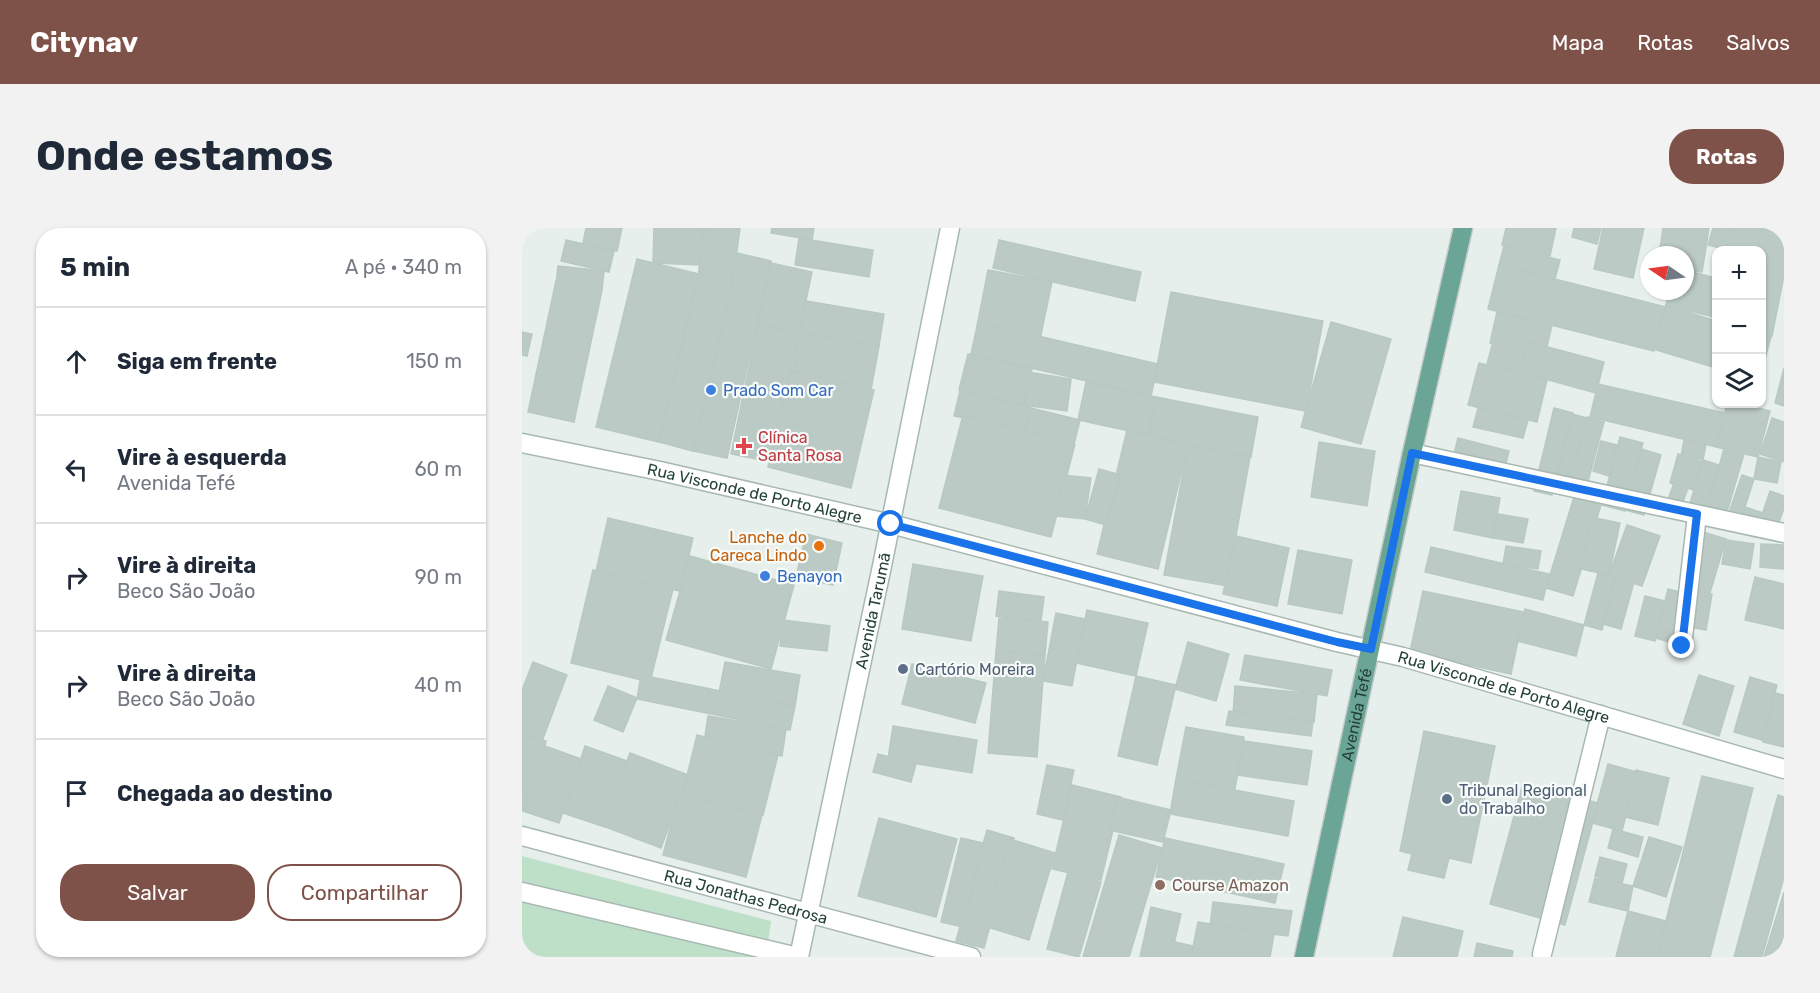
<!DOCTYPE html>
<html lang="pt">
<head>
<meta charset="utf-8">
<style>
	:root { --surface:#fff; --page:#f2f2f3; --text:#1f2937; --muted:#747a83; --line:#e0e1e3; --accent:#7f5249 }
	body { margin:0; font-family:Rubik,sans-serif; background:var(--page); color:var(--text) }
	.controls { position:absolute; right:18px; top:18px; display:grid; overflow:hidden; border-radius:12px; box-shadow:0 2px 4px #0004 }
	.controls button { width:54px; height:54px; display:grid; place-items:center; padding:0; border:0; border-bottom:2px solid var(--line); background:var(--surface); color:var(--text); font:30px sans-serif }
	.compass { position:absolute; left:1118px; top:18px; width:54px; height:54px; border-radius:50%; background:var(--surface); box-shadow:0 2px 4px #0004; rotate:283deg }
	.stop { position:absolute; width:18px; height:18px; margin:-14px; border:4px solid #1a73e8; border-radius:50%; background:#fff }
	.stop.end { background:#1a73e8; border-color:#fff; box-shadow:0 2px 6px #0008 }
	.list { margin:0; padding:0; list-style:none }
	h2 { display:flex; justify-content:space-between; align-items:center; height:78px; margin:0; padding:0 24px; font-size:26px }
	h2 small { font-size:20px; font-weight:400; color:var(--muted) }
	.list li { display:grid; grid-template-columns:39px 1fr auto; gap:18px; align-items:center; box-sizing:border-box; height:108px; padding:0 24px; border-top:2px solid var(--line) }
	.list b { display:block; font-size:22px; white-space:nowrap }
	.list p { margin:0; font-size:20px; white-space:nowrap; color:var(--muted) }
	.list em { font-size:20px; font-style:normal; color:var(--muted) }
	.actions { display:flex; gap:12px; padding:18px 24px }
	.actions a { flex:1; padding:14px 0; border:2px solid var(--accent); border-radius:24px; text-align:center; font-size:21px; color:var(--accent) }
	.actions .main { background:var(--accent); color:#fff }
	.icon { flex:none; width:33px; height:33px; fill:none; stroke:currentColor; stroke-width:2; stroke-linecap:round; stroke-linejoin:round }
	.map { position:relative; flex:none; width:1262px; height:729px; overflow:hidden; border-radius:24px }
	header { display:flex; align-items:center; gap:36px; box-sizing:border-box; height:84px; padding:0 30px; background:var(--accent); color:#fff }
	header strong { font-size:28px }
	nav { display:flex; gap:33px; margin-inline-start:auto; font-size:21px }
	.intro { display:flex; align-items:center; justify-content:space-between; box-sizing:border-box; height:144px; padding:0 36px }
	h1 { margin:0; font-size:42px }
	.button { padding:15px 27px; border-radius:24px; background:var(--accent); color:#fff; font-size:21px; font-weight:700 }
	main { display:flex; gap:36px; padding:0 36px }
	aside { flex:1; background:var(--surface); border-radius:24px; box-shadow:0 2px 4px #0004 }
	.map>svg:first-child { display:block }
</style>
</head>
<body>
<header>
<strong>Citynav</strong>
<nav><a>Mapa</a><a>Rotas</a><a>Salvos</a></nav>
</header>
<div class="intro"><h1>Onde estamos</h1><a class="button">Rotas</a></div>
<main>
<aside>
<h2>5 min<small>A pé · 340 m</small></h2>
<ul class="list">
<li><svg class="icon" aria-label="ahead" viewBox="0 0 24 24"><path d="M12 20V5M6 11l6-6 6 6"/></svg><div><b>Siga em frente</b></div><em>150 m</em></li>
<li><svg class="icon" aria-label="left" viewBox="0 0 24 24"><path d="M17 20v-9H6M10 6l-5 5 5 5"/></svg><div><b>Vire à esquerda</b><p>Avenida Tefé</p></div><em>60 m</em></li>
<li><svg class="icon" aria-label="right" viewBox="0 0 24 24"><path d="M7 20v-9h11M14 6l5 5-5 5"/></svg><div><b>Vire à direita</b><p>Beco São João</p></div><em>90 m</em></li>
<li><svg class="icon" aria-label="right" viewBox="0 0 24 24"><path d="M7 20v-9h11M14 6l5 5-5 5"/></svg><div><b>Vire à direita</b><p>Beco São João</p></div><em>40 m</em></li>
<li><svg class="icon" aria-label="arrive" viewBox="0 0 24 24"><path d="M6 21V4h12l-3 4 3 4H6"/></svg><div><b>Chegada ao destino</b></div></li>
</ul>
<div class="actions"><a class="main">Salvar</a><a>Compartilhar</a></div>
</aside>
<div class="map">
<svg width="1262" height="729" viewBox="0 0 1262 729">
	<rect width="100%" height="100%" fill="#e6efeb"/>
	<!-- green -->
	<polygon fill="#bfe0c8" points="0,628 249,693 244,729 0,729"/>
	<!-- building -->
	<g fill="#bbcac4" stroke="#b8c9c2" stroke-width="1.5">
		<polygon points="64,0 100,0 95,23 61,15"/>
		<polygon points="132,0 182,0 180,37 131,35"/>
		<polygon points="182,0 218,0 211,54 176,50"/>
		<polygon points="250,0 292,0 290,12 249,5"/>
		<polygon points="984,0 1034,0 1028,28 980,17"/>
		<polygon points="1052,0 1079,0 1075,16 1050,9"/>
		<polygon points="1081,0 1122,0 1111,50 1072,41"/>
		<polygon points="1141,0 1187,0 1180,44 1163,42 1163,27 1137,27"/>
		<polygon points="1191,0 1212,0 1206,22 1186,17"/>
		<polygon points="1211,0 1246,0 1238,22 1204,22"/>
		<polygon points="1240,0 1262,0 1262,47 1250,108 1240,106 1240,22 1235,22"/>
		<polygon points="277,10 351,22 347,49 273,37"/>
		<polygon points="44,12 92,23 87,44 39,33"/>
		<polygon points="477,12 619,44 613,73 471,40"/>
		<polygon points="982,18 1038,32 1033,51 977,37"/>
		<polygon points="215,25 249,33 205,230 171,223"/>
		<polygon points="115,31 177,46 137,214 74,199"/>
		<polygon points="249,35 290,44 277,105 236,96"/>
		<polygon points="977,37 1144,79 1132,123 966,81"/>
		<polygon points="36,38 82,43 80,62 34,57"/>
		<polygon points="466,42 530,54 518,111 455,98"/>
		<polygon points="1163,42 1194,50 1194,61 1188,88 1144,77 1148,63 1163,63"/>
		<polygon points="177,46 211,54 171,223 137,214"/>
		<polygon points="34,53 80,62 52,194 6,184"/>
		<polygon points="1194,61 1194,90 1188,88"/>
		<polygon points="649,64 801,93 784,183 632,154"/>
		<polygon points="284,73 362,86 357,118 278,105"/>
		<polygon points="1144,77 1194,93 1194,140 1131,121"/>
		<polygon points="975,84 1030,97 1023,127 968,115"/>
		<polygon points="456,94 636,136 629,168 449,126"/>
		<polygon points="809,94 869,111 839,216 779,199"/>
		<polygon points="236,96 277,105 250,234 209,226"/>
		<polygon points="0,104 10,106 5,128 0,127"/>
		<polygon points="277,105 357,118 349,162 270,149"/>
		<polygon points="1240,106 1249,109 1240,142"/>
		<polygon points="971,114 1004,123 998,144 965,136"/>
		<polygon points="1007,114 1082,134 1074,165 998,144"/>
		<polygon points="446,126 510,141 502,177 437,162"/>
		<polygon points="957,135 1025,152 1015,194 946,177"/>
		<polygon points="1262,140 1262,178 1253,175"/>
		<polygon points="269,142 352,162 329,260 246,239"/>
		<polygon points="506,144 549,151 545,183 502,177"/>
		<polygon points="564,154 634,169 626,207 556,192"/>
		<polygon points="1076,156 1203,185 1195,219 1068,189"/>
		<polygon points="438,163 508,179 503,203 432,188"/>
		<polygon points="634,169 736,189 729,229 627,209"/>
		<polygon points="1205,176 1220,176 1248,183 1236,229 1194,219"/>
		<polygon points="509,180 558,192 552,216 503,203"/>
		<polygon points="956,180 1006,192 1001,210 951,199"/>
		<polygon points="1032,180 1051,185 1030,267 1012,263"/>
		<polygon points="1050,186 1065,190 1047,268 1032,264"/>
		<polygon points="441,187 553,216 529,309 417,280"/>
		<polygon points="1065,189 1082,194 1061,272 1044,267"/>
		<polygon points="1250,190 1262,194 1262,234 1238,226"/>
		<polygon points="605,202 666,217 636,341 575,326"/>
		<polygon points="1098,209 1121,215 1103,283 1080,277"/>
		<polygon points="936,210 987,223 982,244 931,230"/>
		<polygon points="1162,212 1184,216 1181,232 1159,228"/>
		<polygon points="1079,213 1095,217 1087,248 1071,243"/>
		<polygon points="797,214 853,223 845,278 789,269"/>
		<polygon points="666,217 728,229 705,358 642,347"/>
		<polygon points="1120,221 1139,227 1122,287 1103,282"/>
		<polygon points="1202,221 1222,226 1205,284 1186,278"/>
		<polygon points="1156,226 1180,234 1172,262 1148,255"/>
		<polygon points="1236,229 1259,234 1255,255 1232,251"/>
		<polygon points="1181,232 1197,237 1184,280 1168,275"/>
		<polygon points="577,241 599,247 584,297 563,291"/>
		<polygon points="540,247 569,250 563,291 535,288"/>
		<polygon points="1220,247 1232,251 1215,304 1202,299"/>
		<polygon points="1152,255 1166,260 1158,282 1144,277"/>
		<polygon points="939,263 978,270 971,310 932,302"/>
		<polygon points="1248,263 1262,268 1262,280 1252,308 1235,302"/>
		<polygon points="1052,269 1079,277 1051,368 1024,360"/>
		<polygon points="1223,279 1241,285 1233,309 1215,304"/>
		<polygon points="976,286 1006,291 1001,315 971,310"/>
		<polygon points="1069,289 1098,295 1087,347 1059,341"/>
		<polygon points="86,290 171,310 158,363 74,343"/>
		<polygon points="1105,297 1138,308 1120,358 1087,347"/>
		<polygon points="1181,304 1204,311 1187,368 1163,361"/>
		<polygon points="284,306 320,315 311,357 274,349"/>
		<polygon points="714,308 767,320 755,378 701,366"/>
		<polygon points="1204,312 1232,316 1228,341 1200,336"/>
		<polygon points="1239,316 1262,317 1262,341 1238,339"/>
		<polygon points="984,318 1019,323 1016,341 981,336"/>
		<polygon points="909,319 1027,346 1021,372 903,344"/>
		<polygon points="776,322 830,332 820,386 766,376"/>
		<polygon points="168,328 272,357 249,441 144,412"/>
		<polygon points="391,336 461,348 449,413 380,401"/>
		<polygon points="71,342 151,361 128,454 49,435"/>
		<polygon points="1076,345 1094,349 1080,402 1062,397"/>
		<polygon points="1094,349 1112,354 1099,401 1081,396"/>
		<polygon points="1233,349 1262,356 1262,401 1223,392"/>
		<polygon points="1146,361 1163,365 1150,415 1134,410"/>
		<polygon points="1163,361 1190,366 1184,402 1157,397"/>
		<polygon points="477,363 522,369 519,393 474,388"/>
		<polygon points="901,363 1002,384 989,446 888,424"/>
		<polygon points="1123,368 1143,373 1133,413 1113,408"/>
		<polygon points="1003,381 1062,397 1054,428 995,413"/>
		<polygon points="565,382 626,395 614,448 554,435"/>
		<polygon points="534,385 563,391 550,458 521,453"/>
		<polygon points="477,390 526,394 523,427 474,423"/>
		<polygon points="261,392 308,398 305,423 258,418"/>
		<polygon points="666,414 707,426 694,473 653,461"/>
		<polygon points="474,423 523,427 515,529 466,525"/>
		<polygon points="723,427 810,442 805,468 718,452"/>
		<polygon points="11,434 45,447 19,516 0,509 0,462"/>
		<polygon points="203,434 278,447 273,478 197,465"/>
		<polygon points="390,436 464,455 453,495 380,476"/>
		<polygon points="119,447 273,478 268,502 115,471"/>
		<polygon points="1177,447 1212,458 1197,508 1161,496"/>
		<polygon points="614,448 654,457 635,537 596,528"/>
		<polygon points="1228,449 1255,457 1240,512 1212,504"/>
		<polygon points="86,458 115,470 101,504 72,492"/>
		<polygon points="713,458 795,466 792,494 711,486"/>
		<polygon points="1253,465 1262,467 1262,519 1241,514"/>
		<polygon points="707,483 791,494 789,508 704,497"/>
		<polygon points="186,488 264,501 260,528 182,515"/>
		<polygon points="371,498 455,512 450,545 366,531"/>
		<polygon points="664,499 722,509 713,561 654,551"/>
		<polygon points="902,503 973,518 949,635 927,630 922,650 886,642 890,626 878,623"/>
		<polygon points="0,507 24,513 7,584 0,583"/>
		<polygon points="175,507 256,527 241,587 160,568"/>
		<polygon points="722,513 790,523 785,557 716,547"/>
		<polygon points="23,518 59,531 37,595 1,583"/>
		<polygon points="63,518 105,533 83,599 41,585"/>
		<polygon points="108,525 166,547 139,620 81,598"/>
		<polygon points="356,526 394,536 389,554 351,544"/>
		<polygon points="1086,536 1115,544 1100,603 1070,595"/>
		<polygon points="525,537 552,542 541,592 515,586"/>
		<polygon points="1114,542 1147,550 1136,597 1103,589"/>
		<polygon points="1180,548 1231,560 1188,729 1135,729"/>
		<polygon points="654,551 772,573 766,608 648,586"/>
		<polygon points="1001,555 1076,575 1043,697 968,676"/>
		<polygon points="550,557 599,569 579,652 530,641"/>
		<polygon points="157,566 240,587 224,649 141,627"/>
		<polygon points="1256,567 1262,569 1262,649 1240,729 1212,729"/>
		<polygon points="595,569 649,582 641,614 587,602"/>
		<polygon points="357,590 435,611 414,689 336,668"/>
		<polygon points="1091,601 1121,609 1116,629 1086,620"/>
		<polygon points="465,602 492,610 462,720 434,713"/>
		<polygon points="597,607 640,620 607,729 561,729"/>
		<polygon points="1127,609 1160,619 1144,669 1111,658"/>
		<polygon points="439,610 461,615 441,699 419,694"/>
		<polygon points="643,610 762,636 753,675 634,649"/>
		<polygon points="488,611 533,625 507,712 462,698"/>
		<polygon points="1078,629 1105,636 1100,655 1073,648"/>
		<polygon points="546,644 579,654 557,729 525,721"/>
		<polygon points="1073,650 1111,658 1106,683 1067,674"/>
		<polygon points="1262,664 1262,729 1242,729"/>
		<polygon points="691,674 770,683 766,708 688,698"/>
		<polygon points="629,679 659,686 649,729 618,729"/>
		<polygon points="1106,683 1144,693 1135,729 1094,729"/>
		<polygon points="881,689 941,703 935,729 871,729"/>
		<polygon points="676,694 752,706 748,729 669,729"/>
		<polygon points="649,713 671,718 668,729 645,729"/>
		<polygon points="955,715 991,723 990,729 952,729"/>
	</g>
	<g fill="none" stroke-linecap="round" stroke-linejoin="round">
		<defs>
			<g id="minor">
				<path id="s1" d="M0 215 138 243 369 296 815 414 881 429 1262 541"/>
				<polyline points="890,225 1262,305"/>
				<polyline points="1160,418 1175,287"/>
				<path id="s2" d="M0 608 449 729"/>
				<polyline points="0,664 276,729"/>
				<polyline points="1020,726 1079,487"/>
				<path id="s3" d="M277 729 360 338 428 0"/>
			</g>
			<g id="major">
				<path id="s4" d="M782 729 890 225 941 0"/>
			</g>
		</defs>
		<!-- minor casing -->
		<use href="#minor" stroke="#a8b8b2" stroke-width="21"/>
		<!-- major casing -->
		<use href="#major" stroke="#c2cac8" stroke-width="21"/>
		<!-- minor -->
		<use href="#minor" stroke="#fff" stroke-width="18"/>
		<!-- major -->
		<use href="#major" stroke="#6aa596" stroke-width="18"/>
	</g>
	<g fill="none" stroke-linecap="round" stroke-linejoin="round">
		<!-- route -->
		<polyline stroke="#1a73e8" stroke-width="8" points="369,296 815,414 849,421 890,225 1175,286 1160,418"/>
	</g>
	<!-- markers -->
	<g fill="#3f7fe0" stroke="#f7fbf9" stroke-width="2">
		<circle cx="189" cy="162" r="6"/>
		<circle cx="243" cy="348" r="6"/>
	</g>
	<path fill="#e0444e" stroke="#f7fbf9" stroke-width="2" d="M219 209h6v6h6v6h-6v6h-6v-6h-6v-6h6z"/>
	<circle fill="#e8710a" stroke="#f7fbf9" stroke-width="2" cx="297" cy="318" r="6"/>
	<g fill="#5c6f8a" stroke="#f7fbf9" stroke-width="2">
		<circle cx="381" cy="441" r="6"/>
		<circle cx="925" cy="571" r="6"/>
	</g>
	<circle fill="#8d6e63" stroke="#f7fbf9" stroke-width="2" cx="638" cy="657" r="6"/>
	<g text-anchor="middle" stroke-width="4.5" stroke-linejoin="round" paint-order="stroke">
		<!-- shop labels -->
		<g font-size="16" fill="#366cbe" stroke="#f7fbf9" text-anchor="start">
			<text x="201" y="168">Prado Som Car</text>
			<text x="255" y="354">Benayon</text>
		</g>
		<!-- health labels -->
		<g font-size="16" fill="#be3a42" stroke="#f7fbf9" text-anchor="start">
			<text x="236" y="215">Clínica<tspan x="236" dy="18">Santa Rosa</tspan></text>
		</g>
		<!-- street labels -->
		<g font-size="16" fill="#24423a" stroke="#f7fbf9">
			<text dy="6" stroke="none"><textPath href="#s1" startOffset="238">Rua Visconde de Porto Alegre</textPath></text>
			<text dy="6" stroke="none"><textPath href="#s3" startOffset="354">Avenida Tarumã</textPath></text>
			<text dy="6" stroke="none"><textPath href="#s1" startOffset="1012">Rua Visconde de Porto Alegre</textPath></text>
			<text dy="6" stroke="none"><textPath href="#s4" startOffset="248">Avenida Tefé</textPath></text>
			<text dy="6" stroke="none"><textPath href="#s2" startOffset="232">Rua Jonathas Pedrosa</textPath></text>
		</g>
		<!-- food labels -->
		<g font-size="16" fill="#c56008" stroke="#f7fbf9" text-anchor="end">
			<text x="285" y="315">Lanche do<tspan x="285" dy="18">Careca Lindo</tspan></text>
		</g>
		<!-- service labels -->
		<g font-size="16" fill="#4e5e75" stroke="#f7fbf9" text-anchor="start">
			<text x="393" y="447">Cartório Moreira</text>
			<text x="937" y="568">Tribunal Regional<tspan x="937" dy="18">do Trabalho</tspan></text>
		</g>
		<!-- education labels -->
		<g font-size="16" fill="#785e54" stroke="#f7fbf9" text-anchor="start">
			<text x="650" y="663">Course Amazon</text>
		</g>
	</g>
</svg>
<div class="controls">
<button>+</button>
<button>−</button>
<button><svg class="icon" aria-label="layers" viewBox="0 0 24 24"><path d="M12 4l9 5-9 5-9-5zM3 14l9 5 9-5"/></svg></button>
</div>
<svg class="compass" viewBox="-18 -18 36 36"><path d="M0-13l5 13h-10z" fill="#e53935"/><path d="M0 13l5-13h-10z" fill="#747a83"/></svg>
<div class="stop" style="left:369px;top:296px"></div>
<div class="stop end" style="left:1160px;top:418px"></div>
</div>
</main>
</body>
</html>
